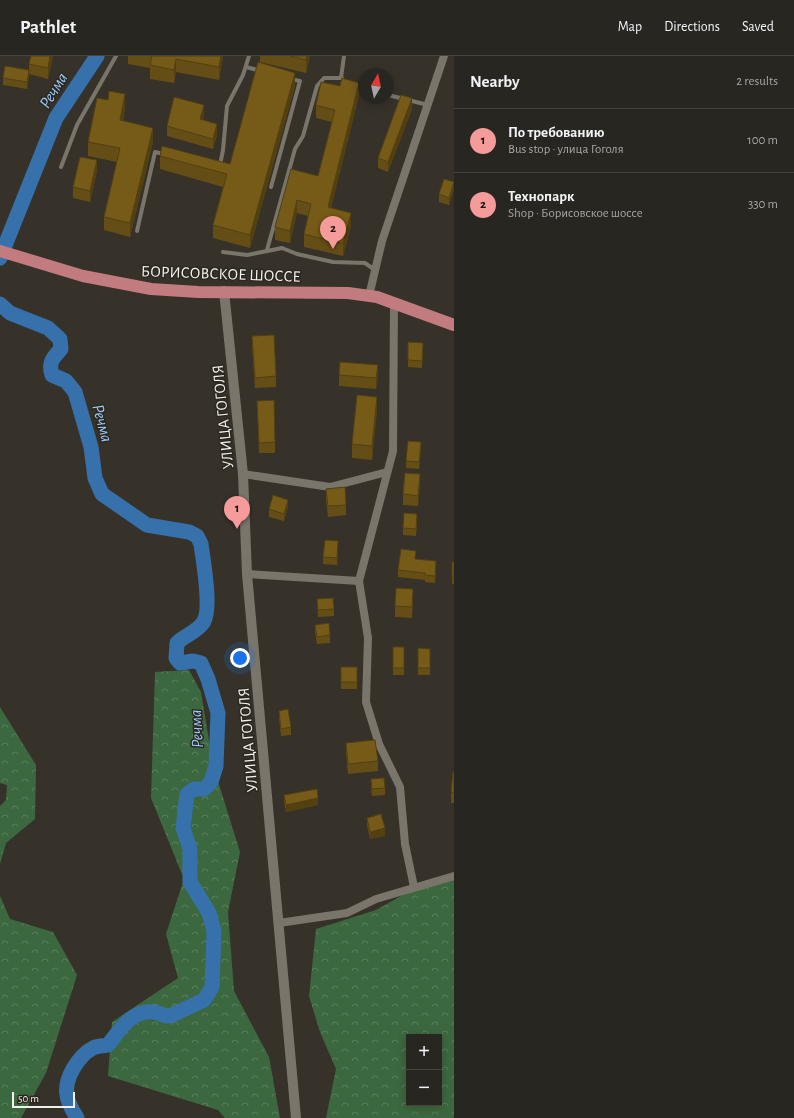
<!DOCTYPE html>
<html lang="en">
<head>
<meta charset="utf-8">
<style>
	:root { --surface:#282620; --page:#34322d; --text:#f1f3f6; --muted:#a5a5a5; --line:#44433e; --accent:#f59b99 }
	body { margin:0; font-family:"Alegreya Sans",sans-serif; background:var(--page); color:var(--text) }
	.controls { position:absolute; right:12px; bottom:12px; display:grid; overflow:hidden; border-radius:0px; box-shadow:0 2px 10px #0003 }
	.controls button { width:36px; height:36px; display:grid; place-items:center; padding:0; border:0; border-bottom:1px solid var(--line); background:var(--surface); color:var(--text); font:20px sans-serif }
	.compass { position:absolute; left:358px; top:12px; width:36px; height:36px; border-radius:50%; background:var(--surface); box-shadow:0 2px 10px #0003; rotate:9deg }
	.scale { position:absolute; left:12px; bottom:10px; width:63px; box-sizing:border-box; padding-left:4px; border:2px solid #f2f0ea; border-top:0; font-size:11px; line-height:14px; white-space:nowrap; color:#f2f0ea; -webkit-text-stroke:3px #2c2820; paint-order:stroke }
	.you { position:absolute; left:240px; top:602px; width:14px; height:14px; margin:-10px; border:3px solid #fff; border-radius:50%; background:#1a73e8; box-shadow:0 0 0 6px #1a73e833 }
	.badge { display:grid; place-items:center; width:26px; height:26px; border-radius:50%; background:var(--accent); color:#111; font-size:13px; font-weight:700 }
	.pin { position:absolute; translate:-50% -33px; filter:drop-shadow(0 1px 2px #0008) }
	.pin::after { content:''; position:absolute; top:21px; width:14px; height:12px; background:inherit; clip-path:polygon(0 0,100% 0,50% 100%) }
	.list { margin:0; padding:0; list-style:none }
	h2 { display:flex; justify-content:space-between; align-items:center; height:52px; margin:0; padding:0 16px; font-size:17px }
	h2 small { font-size:13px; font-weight:400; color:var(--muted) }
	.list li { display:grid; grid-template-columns:26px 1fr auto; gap:12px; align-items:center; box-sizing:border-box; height:64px; padding:0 16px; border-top:1px solid var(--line) }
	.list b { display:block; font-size:15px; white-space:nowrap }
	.list p { margin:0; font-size:13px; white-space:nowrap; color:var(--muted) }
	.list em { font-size:13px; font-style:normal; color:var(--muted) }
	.map { position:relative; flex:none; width:454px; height:1062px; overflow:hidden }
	header { display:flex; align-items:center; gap:24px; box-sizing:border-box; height:56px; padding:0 20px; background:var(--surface); border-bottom:1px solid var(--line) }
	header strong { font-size:19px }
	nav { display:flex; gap:22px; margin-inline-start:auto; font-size:14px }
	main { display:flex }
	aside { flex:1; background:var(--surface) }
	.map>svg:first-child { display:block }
</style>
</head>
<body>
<header>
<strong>Pathlet</strong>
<nav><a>Map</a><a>Directions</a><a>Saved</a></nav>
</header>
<main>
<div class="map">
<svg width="454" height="1062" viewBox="0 0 454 1062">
	<defs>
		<pattern id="forest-crowns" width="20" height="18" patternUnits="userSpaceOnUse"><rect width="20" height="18" fill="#3c683f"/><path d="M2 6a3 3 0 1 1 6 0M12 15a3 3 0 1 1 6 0" fill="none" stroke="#597e5b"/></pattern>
	</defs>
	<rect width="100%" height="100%" fill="#36322a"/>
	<!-- forest -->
	<g fill="url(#forest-crowns)" fill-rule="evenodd">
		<polygon points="189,614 201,636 213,709 240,796 228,856 234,935 269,1001 280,1062 225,1062 218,1054 108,1020 112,966 178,922 166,878 184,823 151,742 155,616"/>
		<polygon points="0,651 36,709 35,763 6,787 0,808 0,750 6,744 7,729 0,727"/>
		<path d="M454 818V1062H326L336 1013 320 976 309 940 316 873 376 854 419 830ZM409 981H439V1047H409Z"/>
		<polygon points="0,840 10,863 53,876 77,919 46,1017 21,1062 0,1062"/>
	</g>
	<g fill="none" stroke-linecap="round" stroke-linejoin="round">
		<!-- river -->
		<g stroke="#3771ac" stroke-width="15">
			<polyline points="0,202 56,62 97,0"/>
			<path d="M0 248 10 257 48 272 60 283 61 293C53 302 48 306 52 319L66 325 75 336 91 391 95 422 102 438 147 469 189 476 197 480 201 488C203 504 213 557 202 568 196 576 184 580 177 587L176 602 180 607 193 605 201 607 208 623 218 657 216 710 211 726 204 733H194L187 738 183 772 190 793V826L209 857 214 875 212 931 204 944 170 960C163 961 160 956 153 956 131 954 120 974 108 989 103 990 97 990 93 992 78 1000 64 1023 67 1039 68 1048 73 1055 77 1062"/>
		</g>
		<!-- service -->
		<g stroke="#79756b" stroke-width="4">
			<polyline points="246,11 261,15"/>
			<polyline points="342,22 341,22 344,0"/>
			<polyline points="355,29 364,32"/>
			<polyline points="388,39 428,49"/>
			<polyline points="218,108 220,109 223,94 227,50 243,19 249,0"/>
			<polyline points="61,111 77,69 116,0"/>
			<polyline points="271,131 300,25 290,23"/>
			<polyline points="137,175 155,96 164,98"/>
			<polyline points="267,194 295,93 303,80 317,30 324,22 341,22"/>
			<polyline points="223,196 247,199 282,192 297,198 333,206 365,207 375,214"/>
		</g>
		<!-- minor -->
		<g stroke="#79756b" stroke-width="8">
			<polyline points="369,240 382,185 444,0"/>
			<polyline points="394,246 393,395 359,525 368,582 366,646 379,688 400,731 405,788 414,831"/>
			<polyline points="243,418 330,431 387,416"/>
			<polyline points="247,518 359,525"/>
			<polyline points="279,867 347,857 376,843 454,820"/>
		</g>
		<!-- tertiary -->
		<polyline stroke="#79756b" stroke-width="10" points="224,235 243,418 247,518 296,1062"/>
		<!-- primary -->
		<polyline stroke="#c27b7f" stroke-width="12" points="0,195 83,220 151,233 198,236 348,237 377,241 454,269"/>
	</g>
	<!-- wall -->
	<g fill="#654e15">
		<polygon points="31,0 53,0 48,23 29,18 29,8"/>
		<polygon points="128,0 223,0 219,24 176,16 174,27 150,23 150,12 128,8"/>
		<polygon points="260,0 310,0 306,17 260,6"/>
		<polygon points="29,21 27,33 3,29 3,22"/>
		<polygon points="295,30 250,192 213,182 213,169 223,131 160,113 160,100 230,108"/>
		<polygon points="359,39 331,152 351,170 343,200 304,191 304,178 308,160 297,157 290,187 275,184 275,171 318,120 332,66 316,62 316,49"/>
		<polygon points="125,51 123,65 153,86 130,181 104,174 104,161 117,106 88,100 88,86"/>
		<polygon points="412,53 388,116 378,112 378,102"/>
		<polygon points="204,60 202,64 217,79 213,93 167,80 167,70"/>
		<polygon points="97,115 90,146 73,142 73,131"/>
		<polygon points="454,133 449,149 439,146 439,138"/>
		<polygon points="252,280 276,320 276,331 255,332 252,290"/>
		<polygon points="408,286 423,287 422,312 408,311"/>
		<polygon points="339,319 378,320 376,333 339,330"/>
		<polygon points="257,345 275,386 275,397 259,397"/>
		<polygon points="377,354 372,404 352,402 352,388"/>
		<polygon points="421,393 419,413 406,412 406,405"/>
		<polygon points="420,429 418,450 403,449 403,438"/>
		<polygon points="326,433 346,449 346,459 328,461 326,444"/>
		<polygon points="288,451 284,465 269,461 269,453"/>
		<polygon points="417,465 416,480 403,479 403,472"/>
		<polygon points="338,492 337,509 323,508 323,501"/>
		<polygon points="415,503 436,512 435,527 425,526 425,524 398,521 398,514"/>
		<polygon points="454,506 454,528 452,528 452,521"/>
		<polygon points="317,543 334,553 334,560 318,561"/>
		<polygon points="413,543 412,562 395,561 395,550"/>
		<polygon points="315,569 330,579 330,587 317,588 315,576"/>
		<rect x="393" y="591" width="11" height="28"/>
		<polygon points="418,592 430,593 430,619 418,619"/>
		<rect x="341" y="611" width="16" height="22"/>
		<polygon points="279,655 291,671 291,679 281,680 279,662"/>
		<polygon points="346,687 378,705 378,715 348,718 346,697"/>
		<polygon points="454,716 454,747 451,747 451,736"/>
		<polygon points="371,723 385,732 385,739 372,740 371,730"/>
		<polygon points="284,739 318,749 286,756 284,746"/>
		<polygon points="367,762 385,780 370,783 367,769"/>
	</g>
	<!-- shaded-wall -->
	<g fill="#534011">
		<polygon points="50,0 53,0 48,23 48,12"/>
		<polygon points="221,0 223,0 219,24 219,11"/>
		<polygon points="307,0 310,0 306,17 306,4"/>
		<polygon points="176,3 176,16 174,27 174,14"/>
		<polygon points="29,14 29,21 27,33 27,26"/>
		<polygon points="295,17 295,30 250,192 250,179"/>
		<polygon points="359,27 359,39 328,164 328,151"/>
		<polygon points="125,38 125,51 120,78 120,64"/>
		<polygon points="412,42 412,53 388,116 388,106"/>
		<polygon points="204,49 204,60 200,74 200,63"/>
		<polygon points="217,68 217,79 213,93 213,83"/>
		<polygon points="153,72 153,86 130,181 130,167"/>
		<polygon points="97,104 97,115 90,146 90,135"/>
		<polygon points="454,126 454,133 449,149 449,142"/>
		<polygon points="297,144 297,157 290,187 290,175"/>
		<polygon points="351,157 351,170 343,200 343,188"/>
		<polygon points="378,309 378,320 376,333 376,322"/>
		<polygon points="377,341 377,354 372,404 372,390"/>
		<polygon points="421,386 421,393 419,413 419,406"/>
		<polygon points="420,418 420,429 418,450 418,440"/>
		<polygon points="288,444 288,451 284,465 284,458"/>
		<polygon points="338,485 338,492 337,509 337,502"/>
		<polygon points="436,505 436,512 435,527 435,520"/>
		<polygon points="318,742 318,749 286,756 286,749"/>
		<polygon points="385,772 385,780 370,783 370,776"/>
	</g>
	<!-- building -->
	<g fill="#765b18" stroke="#534011">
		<polygon points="31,0 50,0 48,12 29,8"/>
		<polygon points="152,0 221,0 219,11 176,3 174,14 150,9"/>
		<polygon points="290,0 307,0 306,4"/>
		<polygon points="258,6 295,17 250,179 213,169 227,118 160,100 162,90 230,108"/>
		<polygon points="5,10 29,14 27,26 3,22"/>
		<polygon points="342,22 359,27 328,151 351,157 343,188 304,178 311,148 297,144 290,175 275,171 291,113 318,120 335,54 316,49 321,26 340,30"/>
		<polygon points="109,35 125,38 120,64 153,72 130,167 104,161 120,92 88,86 97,42 108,44"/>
		<polygon points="401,39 412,42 388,106 378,102"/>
		<polygon points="174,41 204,49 200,63 217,68 213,83 167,70"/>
		<polygon points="80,101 97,104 90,135 73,131"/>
		<polygon points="444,123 454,126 449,142 439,138"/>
		<polygon points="274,279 276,320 255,322 252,280"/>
		<polygon points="408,286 423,287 422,305 408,304"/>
		<polygon points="340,306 378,309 376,322 339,319"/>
		<polygon points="357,339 377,341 372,390 352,388"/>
		<polygon points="274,344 275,386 259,387 257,345"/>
		<polygon points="408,385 421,386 419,406 406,405"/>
		<polygon points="405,417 420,418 418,440 403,438"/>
		<polygon points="345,431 346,449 328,450 326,433"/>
		<polygon points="273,439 288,444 284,458 269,453"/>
		<polygon points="404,457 417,458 416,473 403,472"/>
		<polygon points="325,484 338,485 337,502 323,501"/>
		<polygon points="401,493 416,495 415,503 436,505 435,520 425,519 425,517 398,514"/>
		<rect x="452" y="506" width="2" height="15"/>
		<polygon points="396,532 413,533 412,551 395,550"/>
		<polygon points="333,542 334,553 318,554 317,543"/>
		<polygon points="329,567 330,579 317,581 315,569"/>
		<rect x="393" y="591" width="11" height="21"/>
		<polygon points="418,592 430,593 430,612 418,612"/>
		<rect x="341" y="611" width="16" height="15"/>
		<polygon points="288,653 291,671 281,673 279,655"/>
		<polygon points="375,684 378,705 348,708 346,687"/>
		<polygon points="453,716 454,716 454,737 451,736"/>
		<polygon points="384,722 385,732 372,733 371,723"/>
		<polygon points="317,733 318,742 286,749 284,739"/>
		<polygon points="381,758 385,772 370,776 367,762"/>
	</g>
	<g text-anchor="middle" stroke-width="3" stroke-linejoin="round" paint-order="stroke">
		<!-- street labels -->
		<g font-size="16" fill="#f2f0ea" stroke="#2c2820">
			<text transform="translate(221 217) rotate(2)" y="6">БОРИСОВСКОЕ ШОССЕ</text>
			<text transform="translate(222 361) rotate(-96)" y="6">УЛИЦА ГОГОЛЯ</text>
			<text transform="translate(247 684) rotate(-95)" y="6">УЛИЦА ГОГОЛЯ</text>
		</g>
		<!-- water labels -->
		<g font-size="17" font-style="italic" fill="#9bc9fa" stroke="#2c2820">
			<text transform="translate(53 34) rotate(-58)" y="6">Речма</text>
			<text transform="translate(103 367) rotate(75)" y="6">Речма</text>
			<text transform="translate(196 673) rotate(-93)" y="6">Речма</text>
		</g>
	</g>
</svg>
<div class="controls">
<button>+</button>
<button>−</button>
</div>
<svg class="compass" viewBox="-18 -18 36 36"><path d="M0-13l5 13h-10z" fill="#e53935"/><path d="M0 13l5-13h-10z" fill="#a5a5a5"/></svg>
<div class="scale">50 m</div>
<div class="you"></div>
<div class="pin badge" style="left:237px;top:473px">1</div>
<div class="pin badge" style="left:333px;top:193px">2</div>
</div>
<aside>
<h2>Nearby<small>2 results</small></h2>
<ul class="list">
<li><span class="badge">1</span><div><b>По требованию</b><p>Bus stop · улица Гоголя</p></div><em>100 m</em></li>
<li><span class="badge">2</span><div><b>Технопарк</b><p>Shop · Борисовское шоссе</p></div><em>330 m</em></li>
</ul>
</aside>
</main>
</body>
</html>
